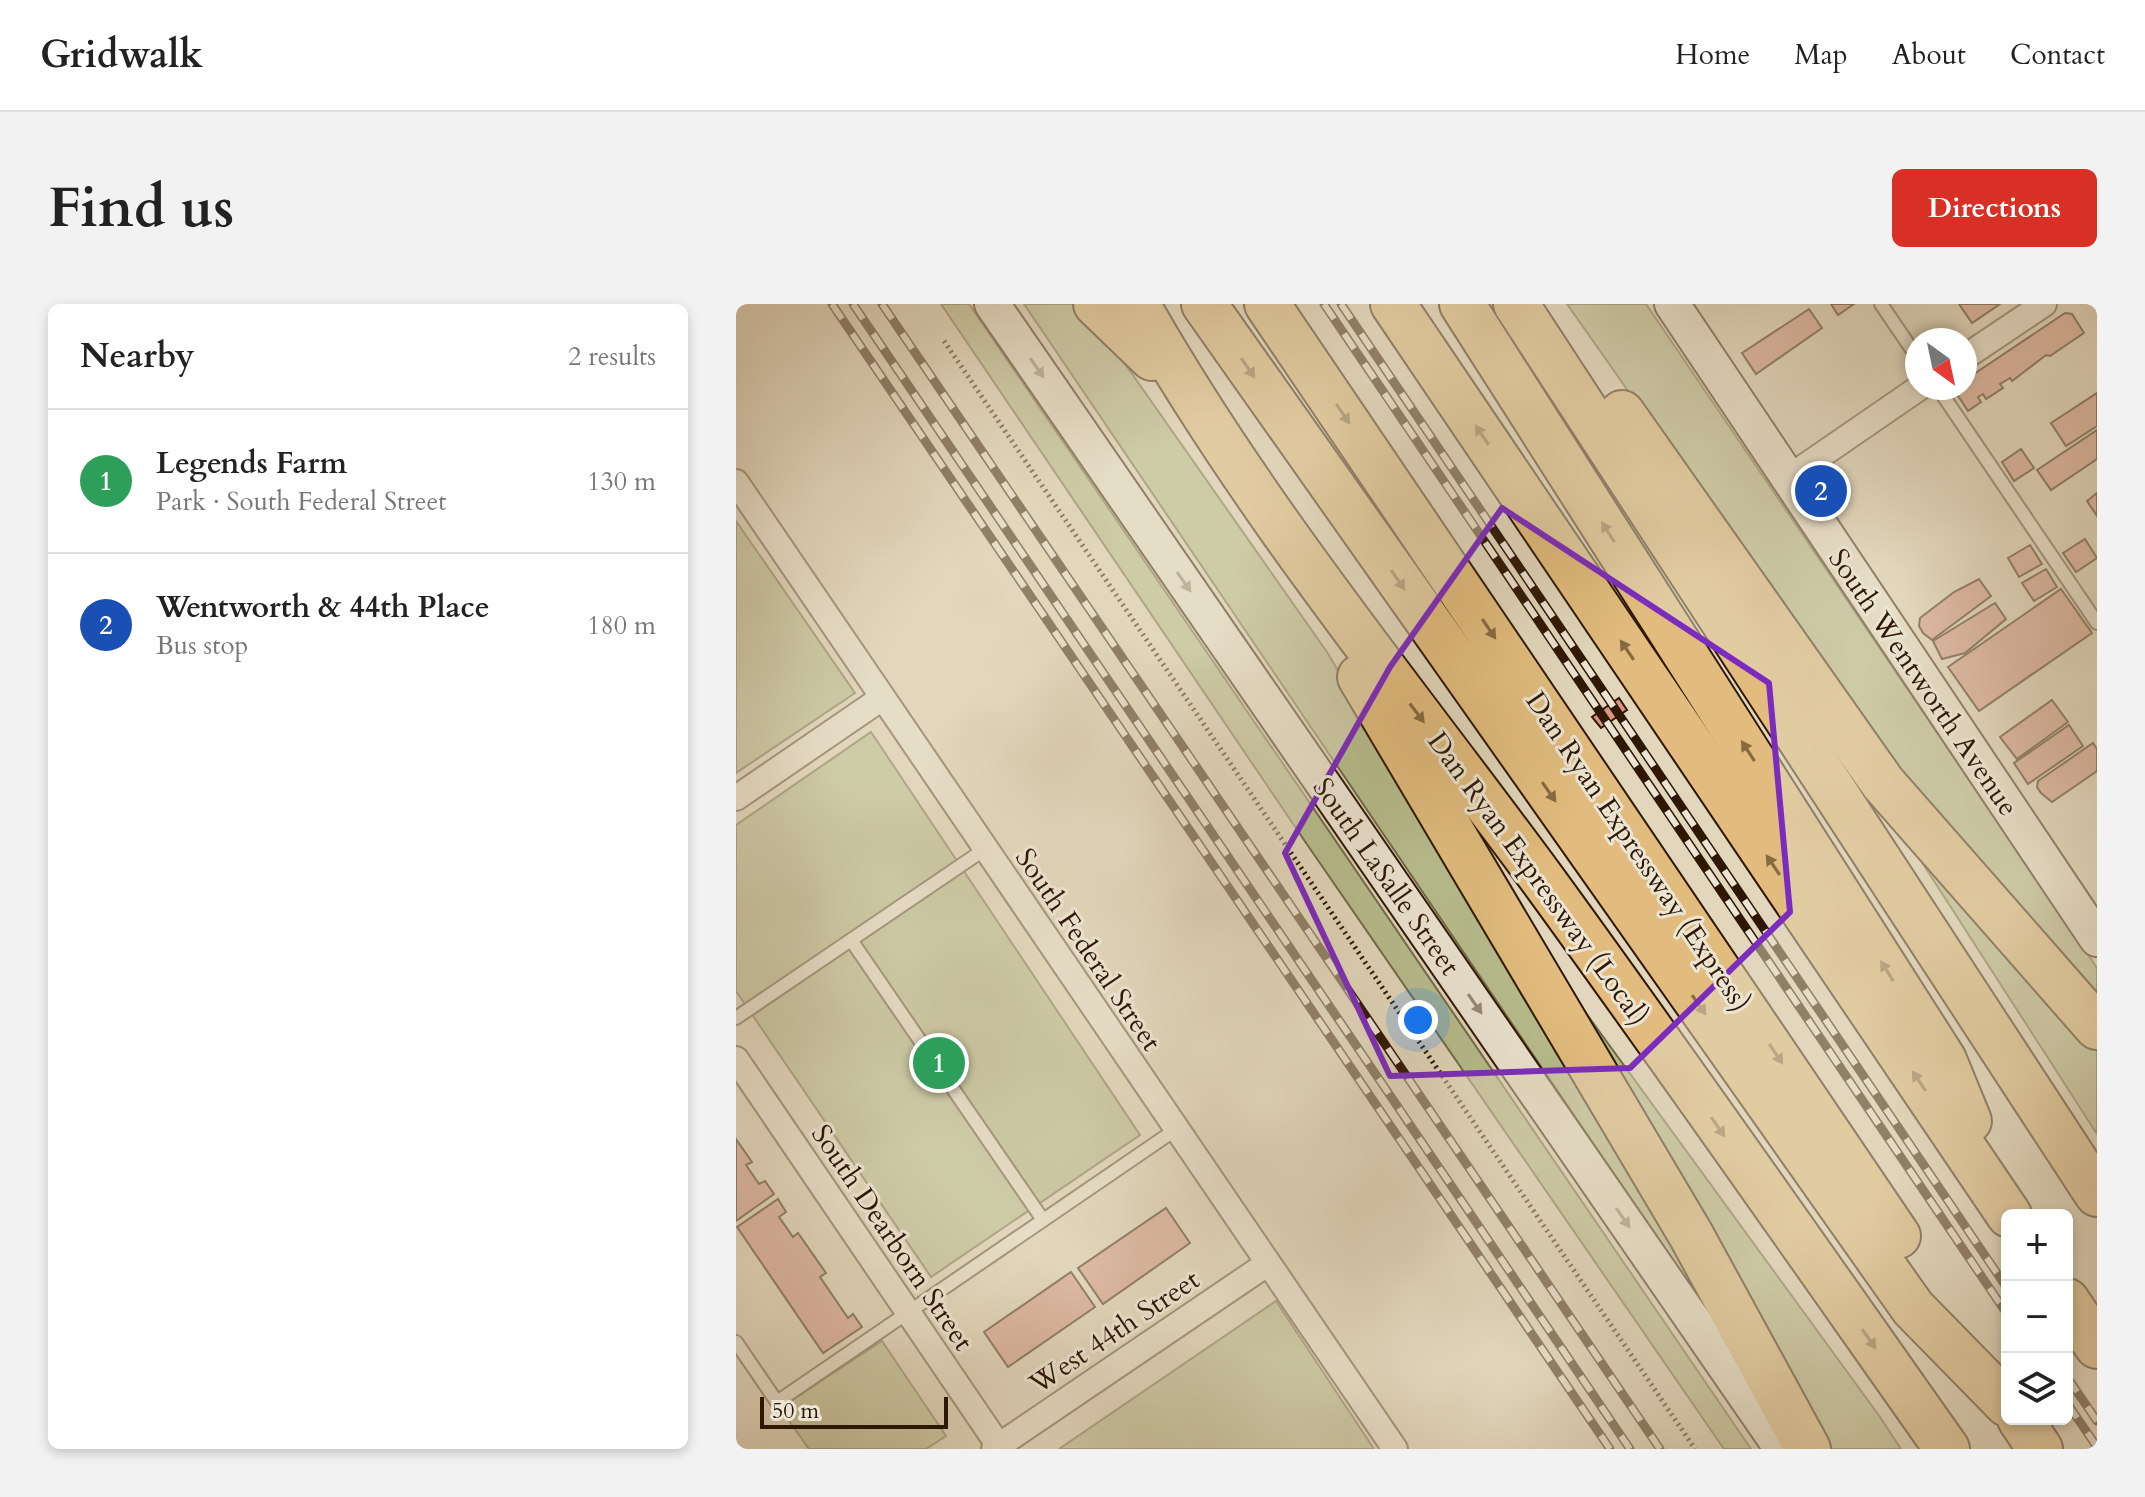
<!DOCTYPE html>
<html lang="en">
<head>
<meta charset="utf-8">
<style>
	:root { --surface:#fff; --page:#f2f2f2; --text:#222; --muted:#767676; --line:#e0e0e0; --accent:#d93025 }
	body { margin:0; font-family:Cardo,serif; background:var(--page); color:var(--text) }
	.controls { position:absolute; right:24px; bottom:24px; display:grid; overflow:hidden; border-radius:12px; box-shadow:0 4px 12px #0003 }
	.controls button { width:72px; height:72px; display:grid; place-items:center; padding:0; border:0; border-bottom:2px solid var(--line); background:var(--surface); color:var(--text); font:40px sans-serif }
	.compass { position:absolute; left:1169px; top:24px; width:72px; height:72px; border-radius:50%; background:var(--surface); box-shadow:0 4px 12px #0003; rotate:147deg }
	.scale { position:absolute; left:24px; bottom:20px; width:188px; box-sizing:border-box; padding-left:8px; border:4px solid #2e1704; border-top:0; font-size:22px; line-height:28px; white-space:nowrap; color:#2e1704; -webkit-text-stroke:6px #ece5d3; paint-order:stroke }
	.you { position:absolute; left:682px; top:716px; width:28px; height:28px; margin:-20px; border:6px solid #fff; border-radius:50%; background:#1a73e8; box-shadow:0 0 0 12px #1a73e833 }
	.badge { display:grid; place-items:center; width:52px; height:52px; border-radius:50%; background:var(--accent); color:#fff; font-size:26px; font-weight:700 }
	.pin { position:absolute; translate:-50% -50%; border:4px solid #fff; box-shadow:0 2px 8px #0006 }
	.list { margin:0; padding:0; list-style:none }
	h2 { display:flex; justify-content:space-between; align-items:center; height:104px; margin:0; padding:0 32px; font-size:34px }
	h2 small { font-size:26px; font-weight:400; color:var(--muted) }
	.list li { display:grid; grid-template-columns:52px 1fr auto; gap:24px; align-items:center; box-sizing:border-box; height:144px; padding:0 32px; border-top:2px solid var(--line) }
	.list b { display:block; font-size:30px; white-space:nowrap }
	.list p { margin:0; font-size:26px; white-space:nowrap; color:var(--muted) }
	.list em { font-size:26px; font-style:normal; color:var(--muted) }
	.icon { flex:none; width:44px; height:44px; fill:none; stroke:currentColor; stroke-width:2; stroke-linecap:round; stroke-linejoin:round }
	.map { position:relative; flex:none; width:1361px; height:1145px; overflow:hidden; border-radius:12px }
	header { display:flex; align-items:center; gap:48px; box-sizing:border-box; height:112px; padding:0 40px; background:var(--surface); border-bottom:2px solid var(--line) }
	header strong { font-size:38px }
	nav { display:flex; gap:44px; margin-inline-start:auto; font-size:28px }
	.intro { display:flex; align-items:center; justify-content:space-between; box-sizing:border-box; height:192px; padding:0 48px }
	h1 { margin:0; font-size:56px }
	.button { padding:20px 36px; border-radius:12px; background:var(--accent); color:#fff; font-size:28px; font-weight:700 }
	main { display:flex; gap:48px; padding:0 48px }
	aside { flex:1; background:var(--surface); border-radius:12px; box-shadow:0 4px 12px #0003 }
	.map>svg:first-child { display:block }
</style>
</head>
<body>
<header>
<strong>Gridwalk</strong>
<nav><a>Home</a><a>Map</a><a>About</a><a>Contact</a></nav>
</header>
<div class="intro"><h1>Find us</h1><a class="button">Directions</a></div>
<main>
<aside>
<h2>Nearby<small>2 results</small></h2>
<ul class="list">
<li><span class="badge" style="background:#2e9e5b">1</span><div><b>Legends Farm</b><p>Park · South Federal Street</p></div><em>130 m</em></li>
<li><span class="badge" style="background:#1a4fb4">2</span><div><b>Wentworth &amp; 44th Place</b><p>Bus stop</p></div><em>180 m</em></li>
</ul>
</aside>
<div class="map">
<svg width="1361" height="1145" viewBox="0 0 1361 1145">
	<rect width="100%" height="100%" fill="#e2d7bc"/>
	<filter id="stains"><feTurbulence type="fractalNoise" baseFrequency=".0025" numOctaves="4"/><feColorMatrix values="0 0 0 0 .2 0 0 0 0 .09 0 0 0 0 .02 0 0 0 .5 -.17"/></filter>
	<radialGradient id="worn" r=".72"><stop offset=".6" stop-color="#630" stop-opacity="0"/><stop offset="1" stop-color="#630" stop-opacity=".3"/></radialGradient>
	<!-- green -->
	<g fill="#b7bd8e" stroke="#726a49" stroke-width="2">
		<polygon points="205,0 233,0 1015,1145 988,1145 568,536"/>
		<polygon points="288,0 347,0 591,348 807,711 985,1028"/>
		<polygon points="831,0 910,0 1361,664 1361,702 1183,501"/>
		<polygon points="0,217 119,389 0,469"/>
		<polygon points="135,428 404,831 195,973 0,687 0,521"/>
		<polygon points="1178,546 1361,744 1361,830"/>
		<polygon points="828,679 1144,1113 1165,1145 1090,1145"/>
		<polygon points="540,997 638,1145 323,1145"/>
		<polygon points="146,1037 210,1132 190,1145 73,1145 44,1104"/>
	</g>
	<!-- building -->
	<g fill="#d89583" stroke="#2e1704" stroke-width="2">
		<polygon points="1095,0 1118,0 1102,11"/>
		<polygon points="1223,0 1264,0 1236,19"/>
		<polygon points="1073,5 1086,24 1020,70 1006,49"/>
		<polygon points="1329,9 1336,10 1348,29 1314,52 1310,51 1276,77 1274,74 1264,80 1267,84 1250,95 1247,90 1242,93 1245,98 1232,107 1217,84 1229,84 1229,76"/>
		<polygon points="1361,89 1361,122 1330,142 1315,119"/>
		<polygon points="1361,126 1361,155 1315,186 1301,166"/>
		<polygon points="1285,145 1298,164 1278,177 1266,158"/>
		<polygon points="1361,189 1361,212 1351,197"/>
		<polygon points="1349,235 1361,254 1340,268 1327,249"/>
		<polygon points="1294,241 1306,260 1283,273 1272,254"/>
		<polygon points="1310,265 1321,283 1298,297 1286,279"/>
		<polygon points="1243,275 1255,292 1196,336 1187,329 1183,322 1184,314 1218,288"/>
		<polygon points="1325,285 1356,329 1243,407 1212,363"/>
		<polygon points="1259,299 1270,315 1229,349 1206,355 1197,337"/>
		<polygon points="883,394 891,406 865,424 856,413"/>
		<polygon points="1316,396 1332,418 1281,455 1264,433"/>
		<polygon points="1333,421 1347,442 1292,480 1278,459"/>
		<polygon points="1357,439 1361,445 1361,467 1316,498 1305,489 1301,483 1302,477"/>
		<polygon points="0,835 16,858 10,861 23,880 29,877 38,890 0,917"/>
		<polygon points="42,895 50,908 43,913 57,933 62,929 90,969 84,973 112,1014 117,1010 126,1023 87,1049 1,923"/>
		<polygon points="430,904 454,939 367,1000 342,964"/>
		<polygon points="335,968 359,1003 272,1063 248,1028"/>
	</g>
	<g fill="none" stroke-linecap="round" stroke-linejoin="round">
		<defs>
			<g id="lane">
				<polyline points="1145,0 1181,53"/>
				<polyline points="1202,84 1361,319"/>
				<polyline points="115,636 307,916"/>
				<polyline points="0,714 249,545"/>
				<polyline points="0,1038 41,1098 439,826"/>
			</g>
			<g id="street">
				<polyline points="1229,53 1308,0"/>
				<polyline points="1052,174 1183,84"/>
				<polyline points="0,178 659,1145"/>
				<polyline points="0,494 146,394"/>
				<polyline points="0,755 265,1145"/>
				<polyline points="258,1145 531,960"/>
			</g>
			<g id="secondary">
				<polyline points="256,0 1046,1145"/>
				<polyline points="936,0 1361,635"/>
			</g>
			<g id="highway">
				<polyline points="360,0 416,54"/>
				<path d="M401 0C517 205 668 387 807 576 944 764 1077 955 1211 1145"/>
				<polyline points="468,0 1177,1004 1271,1100"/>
				<polyline points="531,0 1162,932"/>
				<polyline points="657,0 1273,911"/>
				<polyline points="726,0 1208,756 1233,817"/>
				<polyline points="780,0 1361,890"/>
				<polyline points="886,109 1147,479 1361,723"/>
				<polyline points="624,373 955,931 1072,1145"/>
				<polyline points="1331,997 1361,1042"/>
				<polyline points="1284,1115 1304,1145"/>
			</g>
		</defs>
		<!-- lane casing -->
		<use href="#lane" stroke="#5b4732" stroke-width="16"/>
		<!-- street casing -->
		<use href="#street" stroke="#5b4732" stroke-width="28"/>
		<!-- secondary casing -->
		<use href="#secondary" stroke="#2e1704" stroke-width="38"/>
		<!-- highway casing -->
		<use href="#highway" stroke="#2e1704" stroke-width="48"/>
		<!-- path -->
		<polyline stroke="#2e1704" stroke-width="5" stroke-dasharray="2 4" stroke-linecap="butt" points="208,37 959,1145"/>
		<!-- lane -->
		<use href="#lane" stroke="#ece5d3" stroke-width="12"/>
		<!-- street -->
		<use href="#street" stroke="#ece5d3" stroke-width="24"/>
		<!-- secondary -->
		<use href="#secondary" stroke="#ece5d3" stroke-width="34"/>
		<!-- highway -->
		<use href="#highway" stroke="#e1bc7e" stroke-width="44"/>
		<defs>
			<g id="rail">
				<polyline points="96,0 874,1145"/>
				<polyline points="117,0 894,1145"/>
				<polyline points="146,0 924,1145"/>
				<polyline points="588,0 1271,1010"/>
				<polyline points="605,0 1271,984"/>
				<polyline points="1331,1073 1361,1117"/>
				<polyline points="1331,1099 1361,1143"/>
			</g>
		</defs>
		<!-- rail casing -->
		<use href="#rail" stroke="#2e1704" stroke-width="9"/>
		<!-- rail -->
		<use href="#rail" stroke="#ece5d3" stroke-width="6" stroke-dasharray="18" stroke-linecap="butt"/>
	</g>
	<!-- one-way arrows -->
	<defs><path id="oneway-solid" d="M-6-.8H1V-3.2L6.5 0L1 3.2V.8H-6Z" transform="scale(2)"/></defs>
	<g fill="#968876">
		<use href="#oneway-solid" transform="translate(301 64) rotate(55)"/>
		<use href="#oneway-solid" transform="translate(448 278) rotate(55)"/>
		<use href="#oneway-solid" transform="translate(739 700) rotate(55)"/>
		<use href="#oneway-solid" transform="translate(887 914) rotate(55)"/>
	</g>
	<g fill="#886a41">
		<use href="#oneway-solid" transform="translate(512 64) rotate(55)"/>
		<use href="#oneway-solid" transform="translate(607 110) rotate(56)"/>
		<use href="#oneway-solid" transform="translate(746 131) rotate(-124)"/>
		<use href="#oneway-solid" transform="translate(872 228) rotate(-123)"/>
		<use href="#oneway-solid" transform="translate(662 276) rotate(55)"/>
		<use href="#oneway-solid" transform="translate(753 325) rotate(56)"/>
		<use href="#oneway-solid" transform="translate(891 346) rotate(-124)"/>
		<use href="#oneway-solid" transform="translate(681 409) rotate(53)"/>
		<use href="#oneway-solid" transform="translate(1012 447) rotate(-123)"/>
		<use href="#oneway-solid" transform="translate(813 488) rotate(55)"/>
		<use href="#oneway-solid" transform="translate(1037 561) rotate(-124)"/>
		<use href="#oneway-solid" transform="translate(1151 667) rotate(-122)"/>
		<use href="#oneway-solid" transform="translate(963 701) rotate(55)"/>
		<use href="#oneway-solid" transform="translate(1040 750) rotate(56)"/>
		<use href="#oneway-solid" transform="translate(1183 777) rotate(-124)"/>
		<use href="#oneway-solid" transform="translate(982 823) rotate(55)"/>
		<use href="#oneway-solid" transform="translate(1133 1035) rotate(55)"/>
	</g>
	<!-- marked area -->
	<path d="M0 0H1361V1145H0ZM766 204 1033 379 1054 608 894 764 654 772 549 549 654 363Z" fill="#e2d7bc" fill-opacity=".55" fill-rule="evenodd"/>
	<path fill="none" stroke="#7b2cbf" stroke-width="6" stroke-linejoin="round" d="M766 204 1033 379 1054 608 894 764 654 772 549 549 654 363Z"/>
	<g text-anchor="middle" stroke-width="6" stroke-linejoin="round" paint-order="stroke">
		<!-- street labels -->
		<g font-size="28" fill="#2e1704" stroke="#ece5d3">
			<text transform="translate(1188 378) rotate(56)" y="10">South Wentworth Avenue</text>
			<text transform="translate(903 547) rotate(56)" y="10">Dan Ryan Expressway (Express)</text>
			<text transform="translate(651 572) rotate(55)" y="10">South LaSalle Street</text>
			<text transform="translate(803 574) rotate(54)" y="10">Dan Ryan Expressway (Local)</text>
			<text transform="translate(353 645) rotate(56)" y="10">South Federal Street</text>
			<text transform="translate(157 933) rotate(56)" y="10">South Dearborn Street</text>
			<text transform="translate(378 1027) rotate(-34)" y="10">West 44th Street</text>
		</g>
	</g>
	<rect width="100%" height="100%" filter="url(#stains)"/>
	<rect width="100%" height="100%" fill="url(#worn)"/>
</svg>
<div class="controls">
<button>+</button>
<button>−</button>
<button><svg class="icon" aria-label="layers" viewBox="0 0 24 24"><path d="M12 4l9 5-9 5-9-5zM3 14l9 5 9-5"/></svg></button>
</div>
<svg class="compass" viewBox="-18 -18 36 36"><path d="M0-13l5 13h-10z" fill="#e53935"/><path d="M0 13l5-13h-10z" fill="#767676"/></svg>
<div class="scale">50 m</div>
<div class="you"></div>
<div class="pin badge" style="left:203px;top:759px;background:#2e9e5b">1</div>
<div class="pin badge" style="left:1085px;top:187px;background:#1a4fb4">2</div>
</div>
</main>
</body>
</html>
